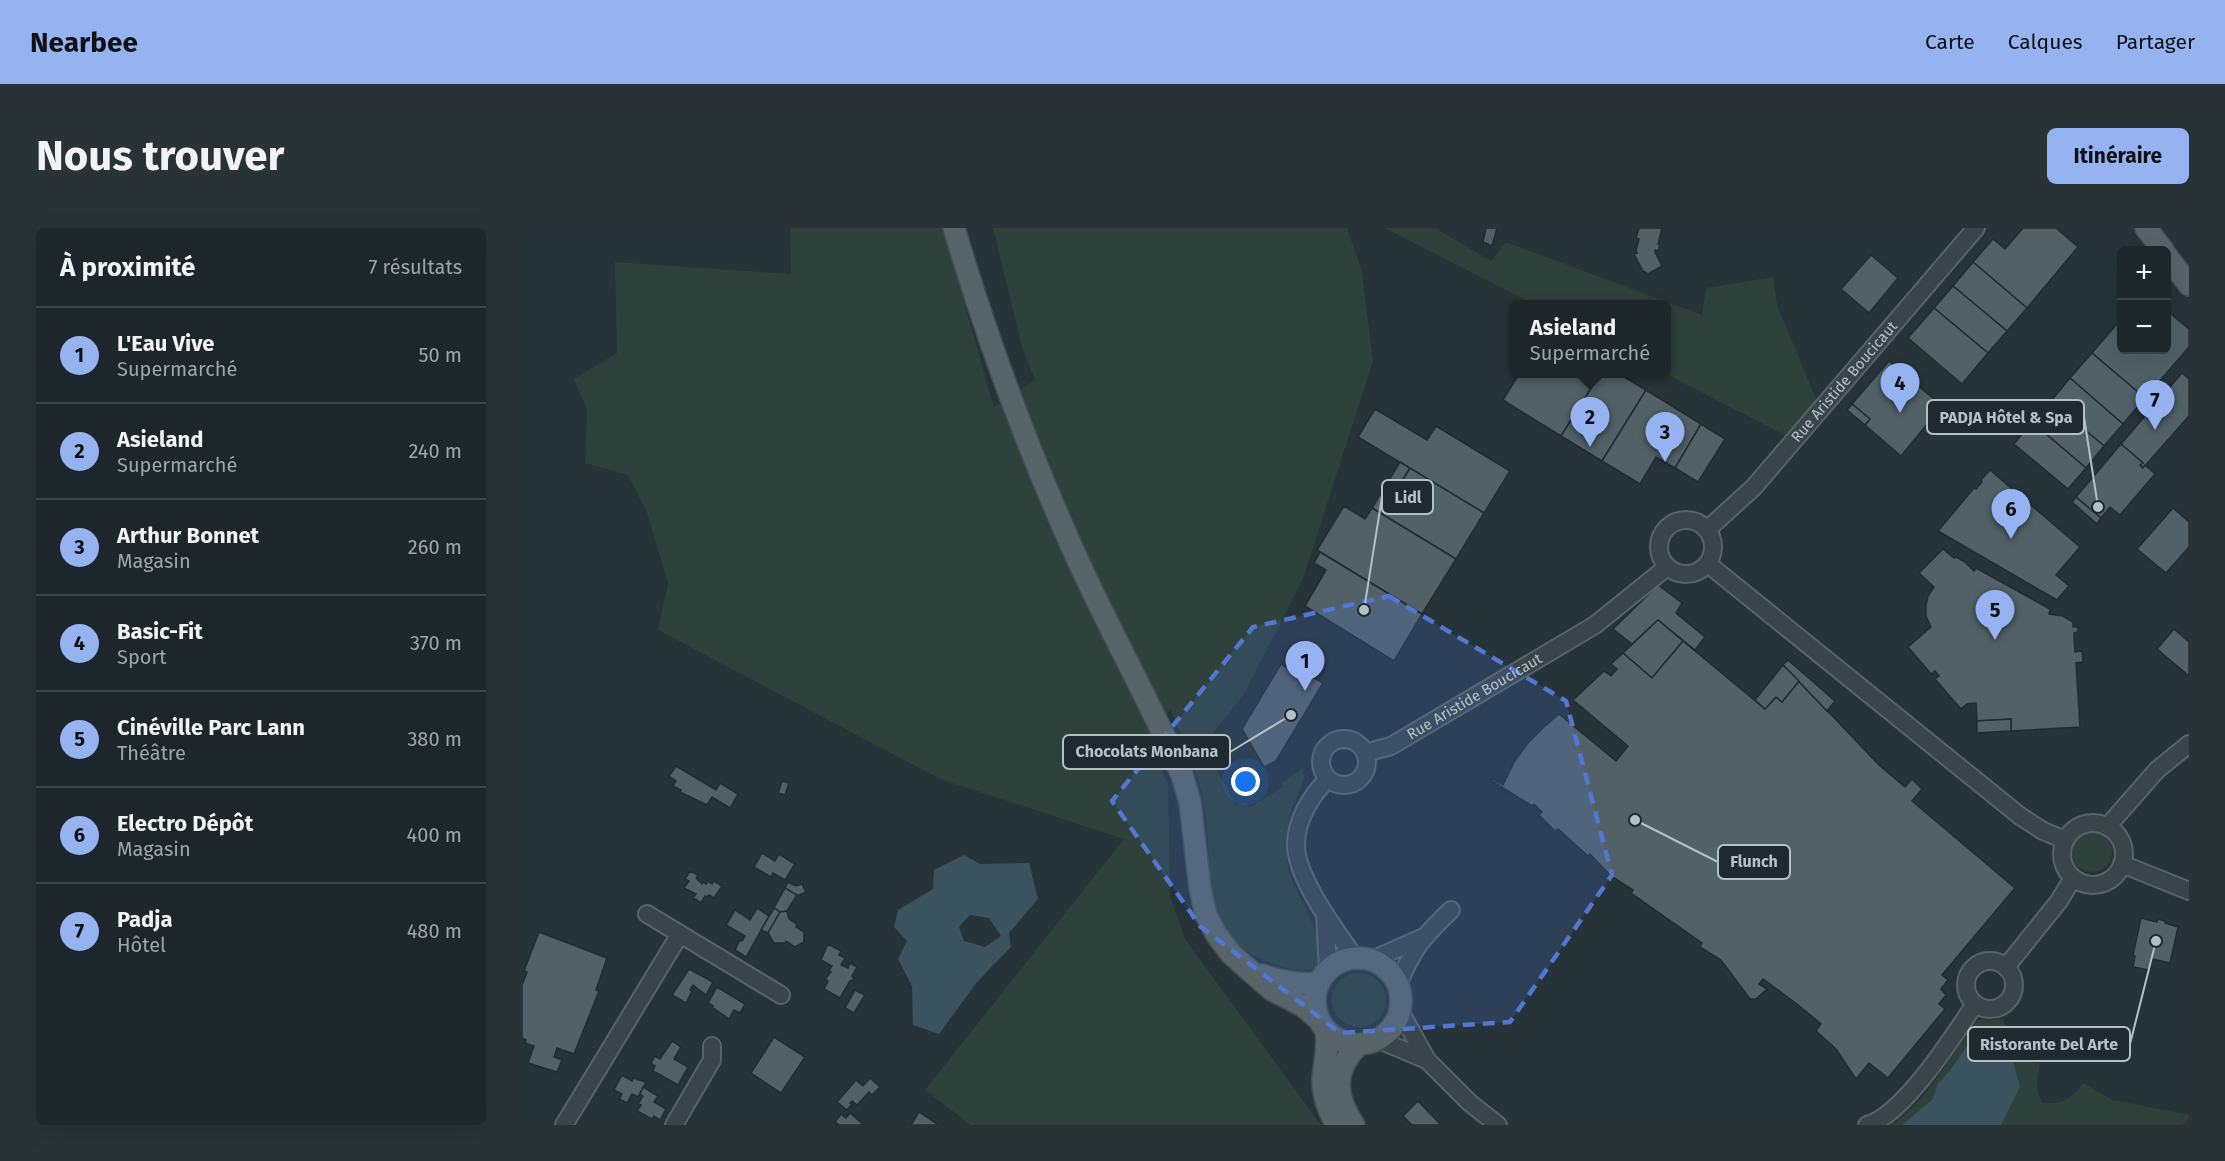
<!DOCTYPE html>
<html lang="fr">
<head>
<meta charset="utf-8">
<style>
	:root { --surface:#1c262b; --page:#293237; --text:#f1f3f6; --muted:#a0a5a9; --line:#3a4347; --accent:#95b2f1 }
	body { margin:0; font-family:"Fira Sans",sans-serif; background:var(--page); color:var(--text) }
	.controls { position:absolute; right:18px; top:18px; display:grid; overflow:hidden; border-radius:9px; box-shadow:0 6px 24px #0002 }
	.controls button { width:54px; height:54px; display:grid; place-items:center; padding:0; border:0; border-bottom:2px solid var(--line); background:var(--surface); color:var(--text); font:30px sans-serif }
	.you { position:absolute; left:724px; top:554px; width:21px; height:21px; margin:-15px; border:4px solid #fff; border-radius:50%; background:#1a73e8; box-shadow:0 0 0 9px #1a73e833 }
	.badge { display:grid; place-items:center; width:39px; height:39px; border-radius:50%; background:var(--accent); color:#111; font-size:20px; font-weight:700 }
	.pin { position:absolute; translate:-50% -50px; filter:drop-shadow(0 2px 3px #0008) }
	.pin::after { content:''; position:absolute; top:32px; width:21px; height:18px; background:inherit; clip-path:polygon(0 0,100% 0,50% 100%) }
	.popup { position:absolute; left:987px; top:72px; width:162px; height:78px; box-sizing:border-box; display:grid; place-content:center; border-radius:9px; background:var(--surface); filter:drop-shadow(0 2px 4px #0005); font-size:20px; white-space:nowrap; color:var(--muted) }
	.popup b { font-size:22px; color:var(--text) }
	.popup::after { content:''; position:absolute; left:50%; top:100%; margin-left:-12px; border:12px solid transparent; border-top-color:var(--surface) }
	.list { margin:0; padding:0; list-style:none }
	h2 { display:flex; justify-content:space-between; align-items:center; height:78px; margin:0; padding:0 24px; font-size:26px }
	h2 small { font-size:20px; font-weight:400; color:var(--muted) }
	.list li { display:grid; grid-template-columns:39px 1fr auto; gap:18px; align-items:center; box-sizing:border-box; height:96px; padding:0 24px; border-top:2px solid var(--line) }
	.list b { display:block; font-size:22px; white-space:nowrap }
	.list p { margin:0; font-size:20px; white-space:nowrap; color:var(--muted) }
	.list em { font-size:20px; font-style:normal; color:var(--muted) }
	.map { position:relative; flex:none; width:1667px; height:897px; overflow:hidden; border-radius:9px }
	header { display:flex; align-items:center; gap:36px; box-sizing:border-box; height:84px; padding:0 30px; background:var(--accent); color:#111 }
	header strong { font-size:28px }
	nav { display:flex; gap:33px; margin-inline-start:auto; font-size:21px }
	.intro { display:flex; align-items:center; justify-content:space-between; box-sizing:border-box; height:144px; padding:0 36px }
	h1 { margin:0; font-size:42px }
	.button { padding:15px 27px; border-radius:9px; background:var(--accent); color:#111; font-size:21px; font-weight:700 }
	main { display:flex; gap:36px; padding:0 36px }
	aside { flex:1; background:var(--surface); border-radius:9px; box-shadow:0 6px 24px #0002 }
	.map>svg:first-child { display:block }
</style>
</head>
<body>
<header>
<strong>Nearbee</strong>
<nav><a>Carte</a><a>Calques</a><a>Partager</a></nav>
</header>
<div class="intro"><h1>Nous trouver</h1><a class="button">Itinéraire</a></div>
<main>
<aside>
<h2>À proximité<small>7 résultats</small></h2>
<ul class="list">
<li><span class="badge">1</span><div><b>L'Eau Vive</b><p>Supermarché</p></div><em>50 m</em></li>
<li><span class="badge">2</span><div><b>Asieland</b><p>Supermarché</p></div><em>240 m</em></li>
<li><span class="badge">3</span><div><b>Arthur Bonnet</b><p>Magasin</p></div><em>260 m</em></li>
<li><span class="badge">4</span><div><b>Basic-Fit</b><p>Sport</p></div><em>370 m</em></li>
<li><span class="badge">5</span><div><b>Cinéville Parc Lann</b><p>Théâtre</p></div><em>380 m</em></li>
<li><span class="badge">6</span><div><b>Electro Dépôt</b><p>Magasin</p></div><em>400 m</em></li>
<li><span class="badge">7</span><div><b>Padja</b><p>Hôtel</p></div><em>480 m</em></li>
</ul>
</aside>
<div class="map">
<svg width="1667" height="897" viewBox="0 0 1667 897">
	<rect width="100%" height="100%" fill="#263339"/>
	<!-- green -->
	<g fill="#2e413b">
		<path d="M268 0H421L472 179 513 152 500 119 471 0H825L840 44 851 133 781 351 722 466 681 517 714 577 723 574 727 580 761 559 760 555 781 540C785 554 773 570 769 583 765 597 764 611 764 625 765 666 803 691 796 739 781 746 767 741 752 736 674 711 693 639 682 576 675 543 662 512 648 481L628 517 646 556 648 668 663 711 799 897H449L403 862 602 611 418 551 136 402 146 355 125 285 106 247 63 235 65 182 52 151 95 125 93 34 269 46Z"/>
		<polygon points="863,0 913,0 969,33 984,14 1180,87 1184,60 1251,49 1255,77 1295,173 1268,210 1144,146 1144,76 1011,76"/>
		<circle cx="1570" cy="624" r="20"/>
		<circle cx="837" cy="772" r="27"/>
		<path d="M1481 791 1496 830 1518 836C1515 850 1512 862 1521 875 1540 877 1551 870 1561 855L1591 872 1667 887V897H1369C1405 875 1429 825 1456 792Z"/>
	</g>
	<!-- water -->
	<g fill="#3b535e" fill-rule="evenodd">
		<path d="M442 627 458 636 507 635 516 671 487 705 489 719 456 753 417 806 391 797 390 758 376 731 385 713 372 699 376 682 411 661 412 642ZM448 687 467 690 479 708 463 719 442 713 437 699Z"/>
		<path d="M1470 799C1486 812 1493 839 1498 859L1479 897H1380L1410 872 1416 856 1430 840 1453 806 1460 800Z"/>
	</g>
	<!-- building -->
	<g fill="#516167" stroke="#202c31" stroke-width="1.5">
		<polygon points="964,0 975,0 970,18 961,14"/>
		<polygon points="1117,0 1140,0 1136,16 1138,17 1136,23 1133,22 1133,24 1140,38 1126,46 1121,43 1112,26 1115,25 1114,22 1117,11 1114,10"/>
		<polygon points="1501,0 1534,0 1556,19 1505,80 1451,34 1471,11 1483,21"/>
		<polygon points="1349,27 1376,50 1347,85 1319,61"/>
		<polygon points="1451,34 1505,80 1485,103 1431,58"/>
		<polygon points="1431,58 1485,103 1466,125 1412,80"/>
		<polygon points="1412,80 1466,125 1440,156 1386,110"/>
		<polygon points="1644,82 1667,101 1667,119 1623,170 1570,125 1600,90 1600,122 1644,122"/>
		<polygon points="1570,125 1623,170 1601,196 1548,150"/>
		<polygon points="1367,133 1420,178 1379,228 1343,197 1348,191 1330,176"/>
		<polygon points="1660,145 1667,151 1667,188 1621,240 1618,237 1621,235 1599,216"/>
		<polygon points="997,146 1034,146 1037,148 1039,146 1078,146 1039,208 981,172"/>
		<polygon points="1078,146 1097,146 1124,162 1080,233 1039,208"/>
		<polygon points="1548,150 1601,196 1582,218 1529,173"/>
		<polygon points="1124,162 1179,196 1153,240 1134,229 1118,256 1080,233"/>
		<polygon points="1529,173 1582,218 1564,240 1510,194"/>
		<polygon points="1330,176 1348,191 1343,197 1325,182"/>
		<polygon points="853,181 905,212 914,198 988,243 962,285 836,209"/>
		<polygon points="1510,194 1564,240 1546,261 1492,216"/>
		<polygon points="1179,196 1203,211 1176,254 1153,240"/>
		<polygon points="1599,216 1621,235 1618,237 1621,240 1623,237 1633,246 1598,287 1588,279 1579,290 1554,269"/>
		<polygon points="878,234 888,240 860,286 850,280"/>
		<polygon points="888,240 962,285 934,331 860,286"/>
		<polygon points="1468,242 1558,319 1534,347 1547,358 1535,372 1416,303 1452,260 1454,261 1460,254 1459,252"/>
		<polygon points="1554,269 1579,290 1575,296 1550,274"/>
		<polygon points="822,278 843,291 850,280 934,331 900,386 795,322"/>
		<polygon points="1651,280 1667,294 1667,319 1644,345 1615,321"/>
		<polygon points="1421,321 1432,330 1434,329 1443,334 1452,343 1454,340 1528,381 1527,386 1541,388 1551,394 1551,399 1556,399 1556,404 1552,405 1553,424 1560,423 1561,434 1554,435 1558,499 1489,503 1489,491 1455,493 1454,475 1445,476 1439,481 1413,451 1417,448 1413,443 1409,446 1386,419 1409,399 1404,388 1404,378 1406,368 1412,359 1397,345"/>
		<polygon points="798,324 900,386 872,433 783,378 804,342 792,335"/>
		<polygon points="1136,357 1160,375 1154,385 1183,409 1173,422 1136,392 1110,416 1091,401"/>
		<polygon points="1136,392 1161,413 1130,450 1101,425"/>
		<polygon points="1652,401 1667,414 1667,448 1635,421"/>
		<polygon points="1161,413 1243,481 1254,469 1260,474 1277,453 1358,538 1383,559 1390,551 1400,561 1390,573 1493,660 1420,747 1426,752 1419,761 1424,767 1417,776 1423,781 1366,850 1347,835 1334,851 1314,821 1294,803 1299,796 1275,776 1241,751 1237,756 1245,761 1234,771 1228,771 1199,732 1178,719 1180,715 1109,665 1111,662 1089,648 1068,626 1066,628 1036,601 1033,603 1017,587 1020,584 1012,576 1010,578 970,553 969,551 971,551 981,557 992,534 1006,515 1022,499 1037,486 1094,533 1106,518 1051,472 1082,443 1089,448 1095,441 1089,436 1101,425 1130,450"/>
		<polygon points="1266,432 1313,473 1305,483 1261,437"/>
		<polygon points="759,436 769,442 771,438 801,455 754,533 742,539 720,501"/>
		<polygon points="1261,437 1277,453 1260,474 1254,469 1243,481 1233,472"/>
		<polygon points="1489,491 1489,503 1455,505 1455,493"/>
		<polygon points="154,538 194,562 198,555 216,566 208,580 190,569 185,577 158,564 159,562 151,558 154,553 147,548"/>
		<polygon points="260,553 267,555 263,567 256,565"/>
		<polygon points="240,625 253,633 257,626 273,636 263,652 251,645 249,649 232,639"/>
		<polygon points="168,643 176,647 174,650 180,656 181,654 184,656 186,653 190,656 192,653 200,658 192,670 187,667 185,669 183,668 179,675 171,670 174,666 162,660 167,653 163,651"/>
		<polygon points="266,654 274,658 280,656 284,664 275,668 263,660"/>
		<polygon points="263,660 275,667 265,683 258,684 252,680"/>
		<polygon points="235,680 247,688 224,729 213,722 218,712 220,713 223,708 204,697 213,682 228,692"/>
		<polygon points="252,680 258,684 246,705 239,702"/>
		<polygon points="265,683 267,691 275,696 274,699 282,704 282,714 273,719 264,713 263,715 252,715 246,705 258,684"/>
		<polygon points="1619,690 1635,694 1636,691 1643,693 1643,695 1656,699 1648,735 1630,731 1627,742 1611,739 1613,728 1611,727"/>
		<polygon points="17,704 85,730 74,762 77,763 52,826 35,820 32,829 40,832 35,844 6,835 12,818 3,815 4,812 0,810 0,757 5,744 2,743"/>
		<polygon points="308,717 319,723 317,727 323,730 319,737 326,740 328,735 335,739 330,748 332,752 328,753 318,770 302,761 306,753 303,751 309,744 307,742 310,738 299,732 305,718"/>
		<polygon points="167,741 191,754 184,767 171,757 168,762 170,763 164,775 150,767"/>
		<polygon points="195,759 223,776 218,785 212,782 207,791 190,779 191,778 186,775"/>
		<polygon points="333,762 343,767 332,785 323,780"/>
		<polygon points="252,809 283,829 259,865 229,845"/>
		<polygon points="150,813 159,819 152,831 166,839 156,857 131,843 133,838 129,835 133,828 138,831"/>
		<polygon points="100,847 110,853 111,850 124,854 116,869 110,866 105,875 97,871 100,866 92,862"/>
		<polygon points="348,850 358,859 350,867 347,864 335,877 330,873 328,875 330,876 325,882 315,874 334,852 341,858"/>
		<polygon points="121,859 136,868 132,874 144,881 138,892 132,888 130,891 115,883 119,877 116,876 121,868 118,866"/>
		<polygon points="896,873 919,897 890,897 881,888"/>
		<polygon points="397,884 415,896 414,897 389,897"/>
		<polygon points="328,885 342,897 317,897 313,894 319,886 324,890"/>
	</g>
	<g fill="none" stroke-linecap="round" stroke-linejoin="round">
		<defs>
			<g id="minor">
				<circle cx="1164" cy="319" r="27"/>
				<path id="s1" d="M1186 301 1232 259 1454 0"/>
				<polyline points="1186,336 1498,588 1521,603 1543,612"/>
				<circle cx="822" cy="534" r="23"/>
				<path id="s2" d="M843 525 869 518 1073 397 1145 339"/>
				<path d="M806 551C789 567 774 593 774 616 773 648 814 703 833 730"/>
				<circle cx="1571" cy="626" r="31"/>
				<polyline points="1585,599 1635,542 1667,516"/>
				<polyline points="1600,636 1667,663"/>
				<polyline points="125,686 259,767"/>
				<polyline points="803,687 806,742"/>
				<polyline points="850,732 899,710"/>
				<circle cx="1468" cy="757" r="24"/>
				<polyline points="1484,739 1537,673 1551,650"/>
				<path d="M876 757C891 720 900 710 929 682"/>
				<polyline points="878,783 905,832 948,875 976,897"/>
				<polyline points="855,811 905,832"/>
				<polyline points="42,897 158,706"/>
				<polyline points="152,897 190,832 190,818"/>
				<path d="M1345 897C1381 888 1432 807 1453 776"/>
			</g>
			<g id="major">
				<path d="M432 0C464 108 503 214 549 317 583 395 626 469 660 547L668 574 678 660 684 687 694 706 709 726 750 762 781 778 796 791"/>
				<polyline points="1624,0 1641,22"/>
				<polyline points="1644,27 1667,57"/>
				<circle cx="836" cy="773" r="43"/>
				<path d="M740 747C759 753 776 757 796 755"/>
				<path d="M804 802C807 821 802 833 801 851 800 865 807 885 815 897"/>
				<path d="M832 897C812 867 811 842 837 816"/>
			</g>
		</defs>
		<!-- minor casing -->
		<use href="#minor" stroke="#576368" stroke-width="20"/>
		<!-- major casing -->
		<use href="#major" stroke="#424e53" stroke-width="24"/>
		<!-- minor -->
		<use href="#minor" stroke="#39454a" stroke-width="16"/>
		<!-- major -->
		<use href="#major" stroke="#576469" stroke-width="21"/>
	</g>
	<!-- marked area -->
	<path fill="#5276d1" fill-opacity="0.2" stroke="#5276d1" stroke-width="4.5" stroke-dasharray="12 8" stroke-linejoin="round" d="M867 368 1044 473 1090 647 988 794 818 805 678 698 590 573 731 399Z"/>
	<g text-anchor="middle" stroke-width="6" stroke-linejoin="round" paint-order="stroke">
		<!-- street labels -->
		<g font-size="15" fill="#b5c0c5" stroke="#1e2a2f">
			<text dy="5" stroke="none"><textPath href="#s1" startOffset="201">Rue Aristide Boucicaut</textPath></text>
			<text dy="5" stroke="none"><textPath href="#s2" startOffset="124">Rue Aristide Boucicaut</textPath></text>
		</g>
	</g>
	<!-- callouts -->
	<path fill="none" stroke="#b5c0c5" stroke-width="2" d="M1576 279L1562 189M842 382L860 269M769 487L708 524M1113 592L1196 634M1634 713L1608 816"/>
	<g fill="#b5c0c5" stroke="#1e2a2f" stroke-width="2">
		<circle cx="1576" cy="279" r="6"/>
		<circle cx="842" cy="382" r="6"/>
		<circle cx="769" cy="487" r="6"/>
		<circle cx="1113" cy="592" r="6"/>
		<circle cx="1634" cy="713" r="6"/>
	</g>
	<g fill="#1e2a2f" stroke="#b5c0c5" stroke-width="2">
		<rect x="1405" y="172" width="157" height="34" rx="6"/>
		<rect x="860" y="252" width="51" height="34" rx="6"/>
		<rect x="541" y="507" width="167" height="34" rx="6"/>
		<rect x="1196" y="617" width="72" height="34" rx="6"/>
		<rect x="1446" y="799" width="162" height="34" rx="6"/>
	</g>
	<g font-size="16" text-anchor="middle" font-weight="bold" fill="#b5c0c5">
		<text x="1484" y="195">PADJA Hôtel &amp; Spa</text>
		<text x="886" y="275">Lidl</text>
		<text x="625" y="529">Chocolats Monbana</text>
		<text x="1232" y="639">Flunch</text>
		<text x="1527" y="822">Ristorante Del Arte</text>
	</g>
</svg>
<div class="controls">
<button>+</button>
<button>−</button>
</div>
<div class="you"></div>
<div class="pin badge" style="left:783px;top:463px">1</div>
<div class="pin badge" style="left:1068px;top:219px">2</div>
<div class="popup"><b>Asieland</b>Supermarché</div>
<div class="pin badge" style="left:1143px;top:234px">3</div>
<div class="pin badge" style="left:1378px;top:185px">4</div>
<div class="pin badge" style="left:1473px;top:412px">5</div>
<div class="pin badge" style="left:1489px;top:311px">6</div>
<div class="pin badge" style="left:1633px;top:202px">7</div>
</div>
</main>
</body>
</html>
